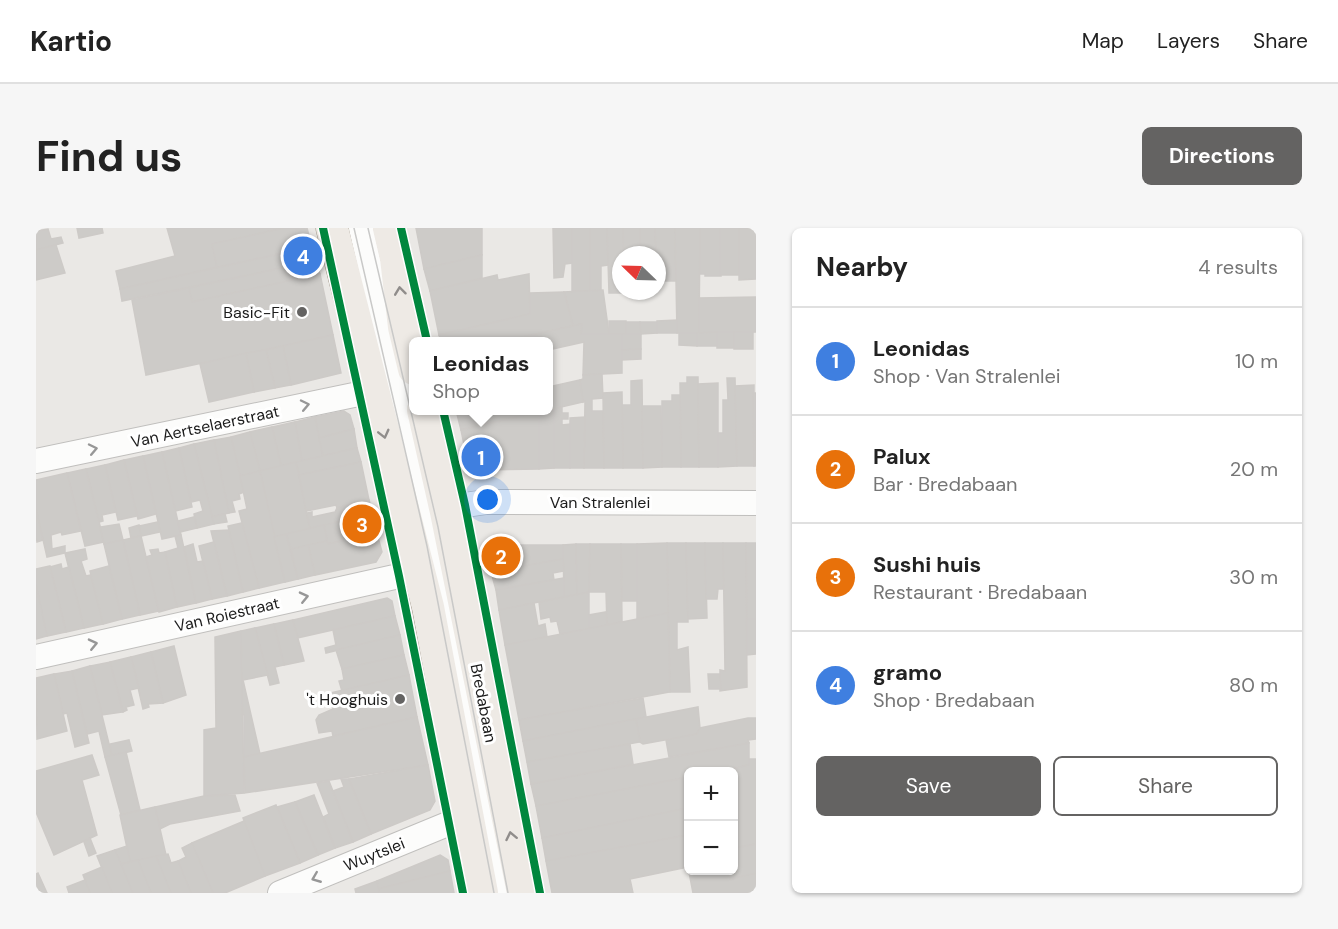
<!DOCTYPE html>
<html lang="en">
<head>
<meta charset="utf-8">
<style>
	:root { --surface:#fff; --page:#f6f6f6; --text:#222; --muted:#767676; --line:#e0e0e0; --accent:#646362 }
	body { margin:0; font-family:"DM Sans",sans-serif; background:var(--page); color:var(--text) }
	.controls { position:absolute; right:18px; bottom:18px; display:grid; overflow:hidden; border-radius:9px; box-shadow:0 2px 4px #0004 }
	.controls button { width:54px; height:54px; display:grid; place-items:center; padding:0; border:0; border-bottom:2px solid var(--line); background:var(--surface); color:var(--text); font:30px sans-serif }
	.compass { position:absolute; left:576px; top:18px; width:54px; height:54px; border-radius:50%; background:var(--surface); box-shadow:0 2px 4px #0004; rotate:293deg }
	.you { position:absolute; left:452px; top:272px; width:21px; height:21px; margin:-15px; border:4px solid #fff; border-radius:50%; background:#1a73e8; box-shadow:0 0 0 9px #1a73e833 }
	.badge { display:grid; place-items:center; width:39px; height:39px; border-radius:50%; background:var(--accent); color:#fff; font-size:20px; font-weight:700 }
	.pin { position:absolute; translate:-50% -50%; border:3px solid #fff; box-shadow:0 2px 6px #0006 }
	.popup { position:absolute; left:373px; top:109px; width:144px; height:78px; box-sizing:border-box; display:grid; place-content:center; border-radius:9px; background:var(--surface); filter:drop-shadow(0 2px 4px #0005); font-size:20px; white-space:nowrap; color:var(--muted) }
	.popup b { font-size:22px; color:var(--text) }
	.popup::after { content:''; position:absolute; left:50%; top:100%; margin-left:-12px; border:12px solid transparent; border-top-color:var(--surface) }
	.list { margin:0; padding:0; list-style:none }
	h2 { display:flex; justify-content:space-between; align-items:center; height:78px; margin:0; padding:0 24px; font-size:26px }
	h2 small { font-size:20px; font-weight:400; color:var(--muted) }
	.list li { display:grid; grid-template-columns:39px 1fr auto; gap:18px; align-items:center; box-sizing:border-box; height:108px; padding:0 24px; border-top:2px solid var(--line) }
	.list b { display:block; font-size:22px; white-space:nowrap }
	.list p { margin:0; font-size:20px; white-space:nowrap; color:var(--muted) }
	.list em { font-size:20px; font-style:normal; color:var(--muted) }
	.actions { display:flex; gap:12px; padding:18px 24px }
	.actions a { flex:1; padding:14px 0; border:2px solid var(--accent); border-radius:9px; text-align:center; font-size:21px; color:var(--accent) }
	.actions .main { background:var(--accent); color:#fff }
	.map { position:relative; flex:none; width:720px; height:665px; overflow:hidden; border-radius:9px }
	header { display:flex; align-items:center; gap:36px; box-sizing:border-box; height:84px; padding:0 30px; background:var(--surface); border-bottom:2px solid var(--line) }
	header strong { font-size:28px }
	nav { display:flex; gap:33px; margin-inline-start:auto; font-size:21px }
	.intro { display:flex; align-items:center; justify-content:space-between; box-sizing:border-box; height:144px; padding:0 36px }
	h1 { margin:0; font-size:42px }
	.button { padding:15px 27px; border-radius:9px; background:var(--accent); color:#fff; font-size:21px; font-weight:700 }
	main { display:flex; gap:36px; padding:0 36px }
	aside { flex:1; background:var(--surface); border-radius:9px; box-shadow:0 2px 4px #0004 }
	.map>svg:first-child { display:block }
</style>
</head>
<body>
<header>
<strong>Kartio</strong>
<nav><a>Map</a><a>Layers</a><a>Share</a></nav>
</header>
<div class="intro"><h1>Find us</h1><a class="button">Directions</a></div>
<main>
<div class="map">
<svg width="720" height="665" viewBox="0 0 720 665">
	<rect width="100%" height="100%" fill="#eae8e5"/>
	<!-- building -->
	<g fill="#cdcbc8" stroke="#cdcac7" stroke-width="1.5">
		<polygon points="41,0 66,0 67,5 43,10"/>
		<polygon points="131,0 248,0 176,16 181,39 84,61 80,43 139,28"/>
		<polygon points="248,0 271,0 276,19 181,39 176,16"/>
		<polygon points="380,0 446,0 446,27 388,41"/>
		<polygon points="517,0 536,0 536,35 529,36 527,49 518,50"/>
		<rect x="536" y="0" width="18" height="63"/>
		<polygon points="554,0 571,0 572,37 565,38 565,63 554,63"/>
		<polygon points="571,0 587,0 588,27 585,27 585,63 589,63 589,65 573,65"/>
		<polygon points="587,0 604,0 604,27 588,27"/>
		<polygon points="604,0 619,0 620,27 604,27"/>
		<polygon points="619,0 639,0 640,53 628,53 627,39 621,39"/>
		<polygon points="639,0 664,0 663,105 641,105"/>
		<polygon points="664,0 684,0 685,48 669,48 669,46 664,46"/>
		<rect x="684" y="0" width="19" height="47"/>
		<polygon points="703,0 720,0 720,51 703,52"/>
		<polygon points="12,1 15,11 25,9 27,15 0,22 0,3"/>
		<polygon points="20,17 29,45 0,52 0,22"/>
		<polygon points="276,19 279,33 86,73 84,61"/>
		<polygon points="446,27 446,50 394,63 388,41"/>
		<polygon points="279,33 284,46 156,74 153,60"/>
		<polygon points="284,46 297,107 110,147 96,72 153,60 156,74"/>
		<polygon points="493,46 494,86 403,107 394,63 461,47 462,52"/>
		<polygon points="567,62 573,106 545,106 546,96 537,98 528,64"/>
		<polygon points="528,64 537,98 468,113 405,113 403,107 494,86 494,65"/>
		<polygon points="720,69 720,104 663,105 663,70"/>
		<polygon points="641,92 641,105 621,105 621,93"/>
		<rect x="573" y="93" width="17" height="13"/>
		<polygon points="590,94 604,94 605,106 590,106"/>
		<polygon points="604,94 621,94 621,105 605,106"/>
		<polygon points="546,96 545,106 586,106 586,145 547,147 548,114 512,122 512,113 492,113 491,108"/>
		<polygon points="681,104 681,118 661,118 661,105"/>
		<rect x="681" y="104" width="17" height="16"/>
		<rect x="698" y="104" width="19" height="17"/>
		<polygon points="643,105 661,105 661,118 643,117"/>
		<polygon points="586,106 605,106 605,121 586,122"/>
		<polygon points="297,107 305,145 255,157 247,118"/>
		<polygon points="247,118 255,157 239,160 230,122"/>
		<polygon points="605,121 605,131 586,132 586,122"/>
		<polygon points="230,122 239,160 218,164 210,125"/>
		<polygon points="210,125 218,164 173,174 164,136"/>
		<polygon points="566,146 567,170 556,171 556,183 567,183 568,240 548,240 549,173 547,174 544,152 547,151 547,147"/>
		<polygon points="651,149 662,149 663,239 645,239 644,155 651,155"/>
		<polygon points="691,150 699,150 701,238 682,239 682,205 687,205 687,172 692,172"/>
		<polygon points="544,152 547,174 512,182 512,159"/>
		<polygon points="606,152 607,240 587,240 586,177 595,177 595,153"/>
		<polygon points="682,155 682,239 663,239 662,156"/>
		<polygon points="718,157 718,238 701,238 699,158"/>
		<polygon points="586,164 587,240 568,240 567,165"/>
		<polygon points="717,165 720,165 720,238 718,238"/>
		<polygon points="636,167 644,167 645,239 626,239 626,173 636,173"/>
		<polygon points="606,178 625,178 626,239 607,240"/>
		<polygon points="526,179 526,185 532,185 532,191 526,191 526,197 534,196 534,240 518,240 518,181"/>
		<polygon points="518,181 518,240 503,241 503,184"/>
		<polygon points="420,182 509,182 425,202"/>
		<polygon points="308,183 314,187 318,201 283,210 279,189"/>
		<polygon points="503,184 503,241 440,242 432,236 425,202"/>
		<polygon points="279,189 287,228 266,233 259,194"/>
		<polygon points="549,189 548,240 534,240 534,190"/>
		<polygon points="259,194 266,233 245,238 236,199"/>
		<polygon points="236,199 245,238 224,243 214,204"/>
		<polygon points="318,201 321,220 287,228 283,210"/>
		<polygon points="214,204 224,243 204,248 195,209"/>
		<polygon points="195,209 208,264 203,266 204,271 196,273 199,284 193,285 178,212"/>
		<polygon points="178,212 193,285 176,289 158,216"/>
		<polygon points="158,216 178,296 161,300 158,286 167,283 164,272 155,274 143,220"/>
		<polygon points="143,220 156,279 139,283 126,224"/>
		<polygon points="321,220 325,234 263,247 260,234"/>
		<polygon points="126,224 145,307 126,311 107,228"/>
		<polygon points="107,228 120,286 102,291 88,232"/>
		<polygon points="88,232 101,288 82,292 69,237"/>
		<polygon points="260,234 274,301 238,309 224,243"/>
		<polygon points="325,234 333,272 301,280 300,277 270,283 263,247"/>
		<polygon points="69,237 80,284 66,287 67,293 63,294 50,241"/>
		<polygon points="50,241 68,314 49,318 31,245"/>
		<polygon points="224,243 249,354 223,360 203,283 211,281 204,248"/>
		<polygon points="31,245 45,303 26,307 25,304 15,307 16,321 29,318 29,325 11,329 0,281 0,252"/>
		<polygon points="333,272 337,286 274,301 271,285 276,284 276,289 299,284 301,280"/>
		<polygon points="0,281 7,312 1,314 0,309"/>
		<polygon points="189,286 191,294 178,296 176,289"/>
		<polygon points="337,286 340,302 306,309 307,313 292,316 288,297"/>
		<polygon points="158,289 161,300 144,304 142,293"/>
		<polygon points="122,294 124,304 105,308 103,298"/>
		<polygon points="206,295 223,360 207,364 192,298"/>
		<polygon points="83,296 87,312 68,316 64,299"/>
		<polygon points="103,297 105,308 95,310 93,300"/>
		<polygon points="288,297 291,313 255,321 250,306"/>
		<polygon points="193,302 207,364 191,368 175,303"/>
		<polygon points="340,302 346,324 340,334 279,347 272,317 291,313 292,316 307,313 306,309"/>
		<polygon points="250,306 262,351 249,354 238,309"/>
		<polygon points="145,307 160,375 141,379 129,324 142,320 139,308"/>
		<polygon points="105,308 123,383 104,387 87,312"/>
		<polygon points="87,312 104,387 86,391 68,316"/>
		<polygon points="178,314 191,368 176,371 163,318"/>
		<polygon points="631,315 650,315 652,394 641,394 641,422 652,419 654,464 634,464"/>
		<polygon points="631,315 632,385 601,391 601,316"/>
		<polygon points="650,315 669,315 671,390 652,391"/>
		<polygon points="669,315 687,315 688,361 682,361 681,371 670,371"/>
		<polygon points="687,315 710,315 711,459 684,463 684,442 689,443"/>
		<polygon points="710,315 720,315 720,391 711,391"/>
		<polygon points="157,316 161,334 167,333 176,371 160,375 148,319"/>
		<polygon points="540,316 541,367 528,369 527,317"/>
		<polygon points="540,316 554,316 553,364 541,367"/>
		<polygon points="554,316 585,316 586,394 571,397 570,364 553,364"/>
		<polygon points="585,316 601,316 601,373 586,373"/>
		<polygon points="272,317 279,347 262,351 255,321"/>
		<polygon points="457,317 527,317 527,331 455,344 452,324"/>
		<polygon points="49,321 51,331 45,333 50,348 55,347 67,396 48,400 29,325"/>
		<polygon points="122,321 123,325 129,324 141,379 123,384 110,329 116,327 114,322"/>
		<polygon points="527,331 528,343 517,345 518,352 460,362 455,344"/>
		<polygon points="25,336 26,341 33,339 48,400 30,404 14,339"/>
		<polygon points="14,338 30,404 11,408 0,357 0,341"/>
		<polygon points="73,338 86,391 67,396 54,343"/>
		<polygon points="528,350 528,369 463,382 460,362"/>
		<polygon points="0,357 11,408 0,411"/>
		<polygon points="553,364 553,401 524,406 521,393 515,394 514,389 505,391 503,374"/>
		<polygon points="351,370 356,373 359,388 261,410 257,392"/>
		<polygon points="498,375 502,398 509,396 511,409 469,417 463,382"/>
		<polygon points="570,384 571,397 553,401 553,387"/>
		<polygon points="632,385 634,464 483,492 469,417"/>
		<polygon points="359,388 364,407 290,425 289,420 300,417 297,402"/>
		<polygon points="711,391 720,391 720,426 711,427"/>
		<polygon points="257,392 268,433 248,437 238,396"/>
		<polygon points="238,396 248,437 239,439 243,455 234,457 219,400"/>
		<polygon points="219,400 232,447 207,452 224,526 208,529 208,487 205,486 205,403"/>
		<polygon points="205,403 208,565 168,568 168,502 180,500 179,409"/>
		<polygon points="364,407 368,427 306,441 300,422"/>
		<polygon points="138,418 150,467 127,475 115,424"/>
		<polygon points="115,424 127,475 112,476 113,479 107,481 95,429"/>
		<polygon points="368,427 373,447 306,463 303,453 308,452 306,441"/>
		<polygon points="95,429 103,460 94,462 98,477 90,479 91,482 87,484 74,434"/>
		<polygon points="74,434 87,484 66,487 54,438"/>
		<polygon points="54,438 76,528 69,529 63,503 51,506 36,443"/>
		<polygon points="36,443 53,515 39,519 31,485 27,486 18,446"/>
		<polygon points="18,446 31,503 1,511 0,450"/>
		<polygon points="672,446 684,446 685,461 673,461"/>
		<polygon points="373,447 381,489 297,508 296,503 283,505 280,492 283,487 297,481 294,465"/>
		<polygon points="607,470 610,489 487,513 483,492"/>
		<polygon points="662,479 664,500 661,506 607,516 604,514 600,491"/>
		<polygon points="381,489 392,537 209,565 208,529"/>
		<polygon points="712,490 720,490 720,511 712,512 713,515 633,529 630,512 661,506 664,500"/>
		<polygon points="600,491 604,514 491,534 487,513"/>
		<polygon points="93,512 96,523 76,528 74,516"/>
		<polygon points="713,515 713,537 681,544 652,544 652,549 500,578 495,556"/>
		<polygon points="594,516 597,536 495,556 491,534"/>
		<polygon points="90,524 104,582 85,587 69,529"/>
		<polygon points="56,527 63,547 46,552 61,607 18,627 0,584 0,543"/>
		<polygon points="713,531 720,531 720,616 698,620 698,544 681,544 713,537"/>
		<polygon points="392,537 399,573 394,582 335,606 313,551"/>
		<polygon points="649,550 652,580 506,610 500,578"/>
		<polygon points="305,551 313,551 335,606 317,614 297,563 308,559"/>
		<polygon points="293,553 317,614 299,620 287,589 293,586 281,555"/>
		<polygon points="199,567 204,583 134,596 124,601 119,579 168,568"/>
		<polygon points="278,567 299,620 282,627 259,574"/>
		<polygon points="259,574 282,627 264,635 241,579"/>
		<polygon points="240,577 264,635 229,648 207,590"/>
		<polygon points="119,579 130,627 94,634 84,587"/>
		<polygon points="652,580 652,607 510,633 506,610"/>
		<polygon points="208,593 229,648 189,665 177,665 156,615"/>
		<polygon points="652,607 652,642 693,642 694,651 720,645 720,665 657,665 652,639 594,651 597,665 516,665 510,633"/>
		<polygon points="54,610 60,625 53,628 48,614"/>
		<polygon points="156,615 177,665 155,665 142,633 150,629 146,620"/>
		<polygon points="720,616 720,645 694,651 693,642 698,642 698,620"/>
		<polygon points="91,618 94,634 85,636 79,622"/>
		<polygon points="79,622 85,636 97,665 76,665 61,628"/>
		<polygon points="132,626 135,635 142,633 155,665 135,665 120,628"/>
		<polygon points="404,627 412,632 414,643 342,661 341,653"/>
		<polygon points="120,628 135,665 115,665 102,632"/>
		<polygon points="102,632 115,665 97,665 85,636"/>
		<polygon points="66,639 76,665 54,665 47,647"/>
		<polygon points="414,643 418,665 343,665 342,661"/>
		<polygon points="2,645 11,665 0,665 0,646"/>
		<polygon points="49,652 54,665 33,665 31,659"/>
		<polygon points="341,653 343,665 320,665 319,661"/>
	</g>
	<g fill="none" stroke-linecap="round" stroke-linejoin="round">
		<defs>
			<g id="minor">
				<polyline points="325,0 396,309 465,665"/>
				<polyline points="0,233 337,163"/>
				<polyline points="0,429 363,348 381,338 410,284 429,277 450,274 720,275"/>
				<polyline points="244,665 431,588"/>
			</g>
			<g id="major">
				<polyline points="296,0 392,379 446,665"/>
				<polyline points="353,0 360,30 368,99 378,141"/>
				<polyline points="387,182 410,284 487,665"/>
			</g>
		</defs>
		<!-- minor casing -->
		<use href="#minor" stroke="#c0bfbd" stroke-width="26"/>
		<!-- major casing -->
		<use href="#major" stroke="#9e9485" stroke-width="33"/>
		<!-- minor -->
		<use href="#minor" stroke="#fcfcfb" stroke-width="24"/>
		<!-- major -->
		<use href="#major" stroke="#eeeae5" stroke-width="32"/>
		<!-- tram -->
		<g stroke="#c9c9c8" stroke-width="1.5">
			<polyline points="318,0 391,318 458,665"/>
			<polyline points="332,0 402,299 472,665"/>
		</g>
		<defs>
			<g id="cycleway">
				<polyline points="287,0 363,348 427,665"/>
				<polyline points="365,0 391,113"/>
				<polyline points="407,182 429,277 504,665"/>
			</g>
		</defs>
		<!-- cycleway casing -->
		<use href="#cycleway" stroke="#fff" stroke-width="11"/>
		<!-- cycleway -->
		<use href="#cycleway" stroke="#00873e" stroke-width="8"/>
	</g>
	<!-- one-way arrows -->
	<defs><path id="oneway-chevron" d="M-2-3.5L2.5 0L-2 3.5" fill="none" stroke-width="1.6" stroke-linecap="round" stroke-linejoin="round" transform="scale(1.5)"/></defs>
	<g stroke="#908d8b">
		<use href="#oneway-chevron" transform="translate(364 63) rotate(-97)"/>
		<use href="#oneway-chevron" transform="translate(348 206) rotate(76)"/>
		<use href="#oneway-chevron" transform="translate(475 608) rotate(-102)"/>
	</g>
	<g stroke="#979797">
		<use href="#oneway-chevron" transform="translate(269 177) rotate(-12)"/>
		<use href="#oneway-chevron" transform="translate(57 221) rotate(-12)"/>
		<use href="#oneway-chevron" transform="translate(268 369) rotate(-13)"/>
		<use href="#oneway-chevron" transform="translate(57 416) rotate(-13)"/>
		<use href="#oneway-chevron" transform="translate(280 650) rotate(158)"/>
	</g>
	<!-- markers -->
	<g fill="#646362" stroke="#fff" stroke-width="2">
		<circle cx="266" cy="84" r="6"/>
		<circle cx="364" cy="471" r="6"/>
	</g>
	<g text-anchor="middle" stroke-width="6" stroke-linejoin="round" paint-order="stroke">
		<!-- poi labels -->
		<g font-size="16" fill="#1c1c1c" stroke="#fff" text-anchor="end">
			<text x="254" y="90">Basic-Fit</text>
			<text x="352" y="477">'t Hooghuis</text>
		</g>
		<!-- street labels -->
		<g font-size="16" fill="#1c1c1c" stroke="#fff">
			<text transform="translate(169 198) rotate(-12)" y="6">Van Aertselaerstraat</text>
			<text x="564" y="280">Van Stralenlei</text>
			<text transform="translate(191 386) rotate(-13)" y="6">Van Roiestraat</text>
			<text transform="translate(448 475) rotate(79)" y="6">Bredabaan</text>
			<text transform="translate(338 626) rotate(-22)" y="6">Wuytslei</text>
		</g>
	</g>
</svg>
<div class="controls">
<button>+</button>
<button>−</button>
</div>
<svg class="compass" viewBox="-18 -18 36 36"><path d="M0-13l5 13h-10z" fill="#e53935"/><path d="M0 13l5-13h-10z" fill="#767676"/></svg>
<div class="you"></div>
<div class="pin badge" style="left:445px;top:229px;background:#3f7fe0">1</div>
<div class="popup"><b>Leonidas</b>Shop</div>
<div class="pin badge" style="left:465px;top:328px;background:#e8710a">2</div>
<div class="pin badge" style="left:326px;top:296px;background:#e8710a">3</div>
<div class="pin badge" style="left:267px;top:28px;background:#3f7fe0">4</div>
</div>
<aside>
<h2>Nearby<small>4 results</small></h2>
<ul class="list">
<li><span class="badge" style="background:#3f7fe0">1</span><div><b>Leonidas</b><p>Shop · Van Stralenlei</p></div><em>10 m</em></li>
<li><span class="badge" style="background:#e8710a">2</span><div><b>Palux</b><p>Bar · Bredabaan</p></div><em>20 m</em></li>
<li><span class="badge" style="background:#e8710a">3</span><div><b>Sushi huis</b><p>Restaurant · Bredabaan</p></div><em>30 m</em></li>
<li><span class="badge" style="background:#3f7fe0">4</span><div><b>gramo</b><p>Shop · Bredabaan</p></div><em>80 m</em></li>
</ul>
<div class="actions"><a class="main">Save</a><a>Share</a></div>
</aside>
</main>
</body>
</html>
